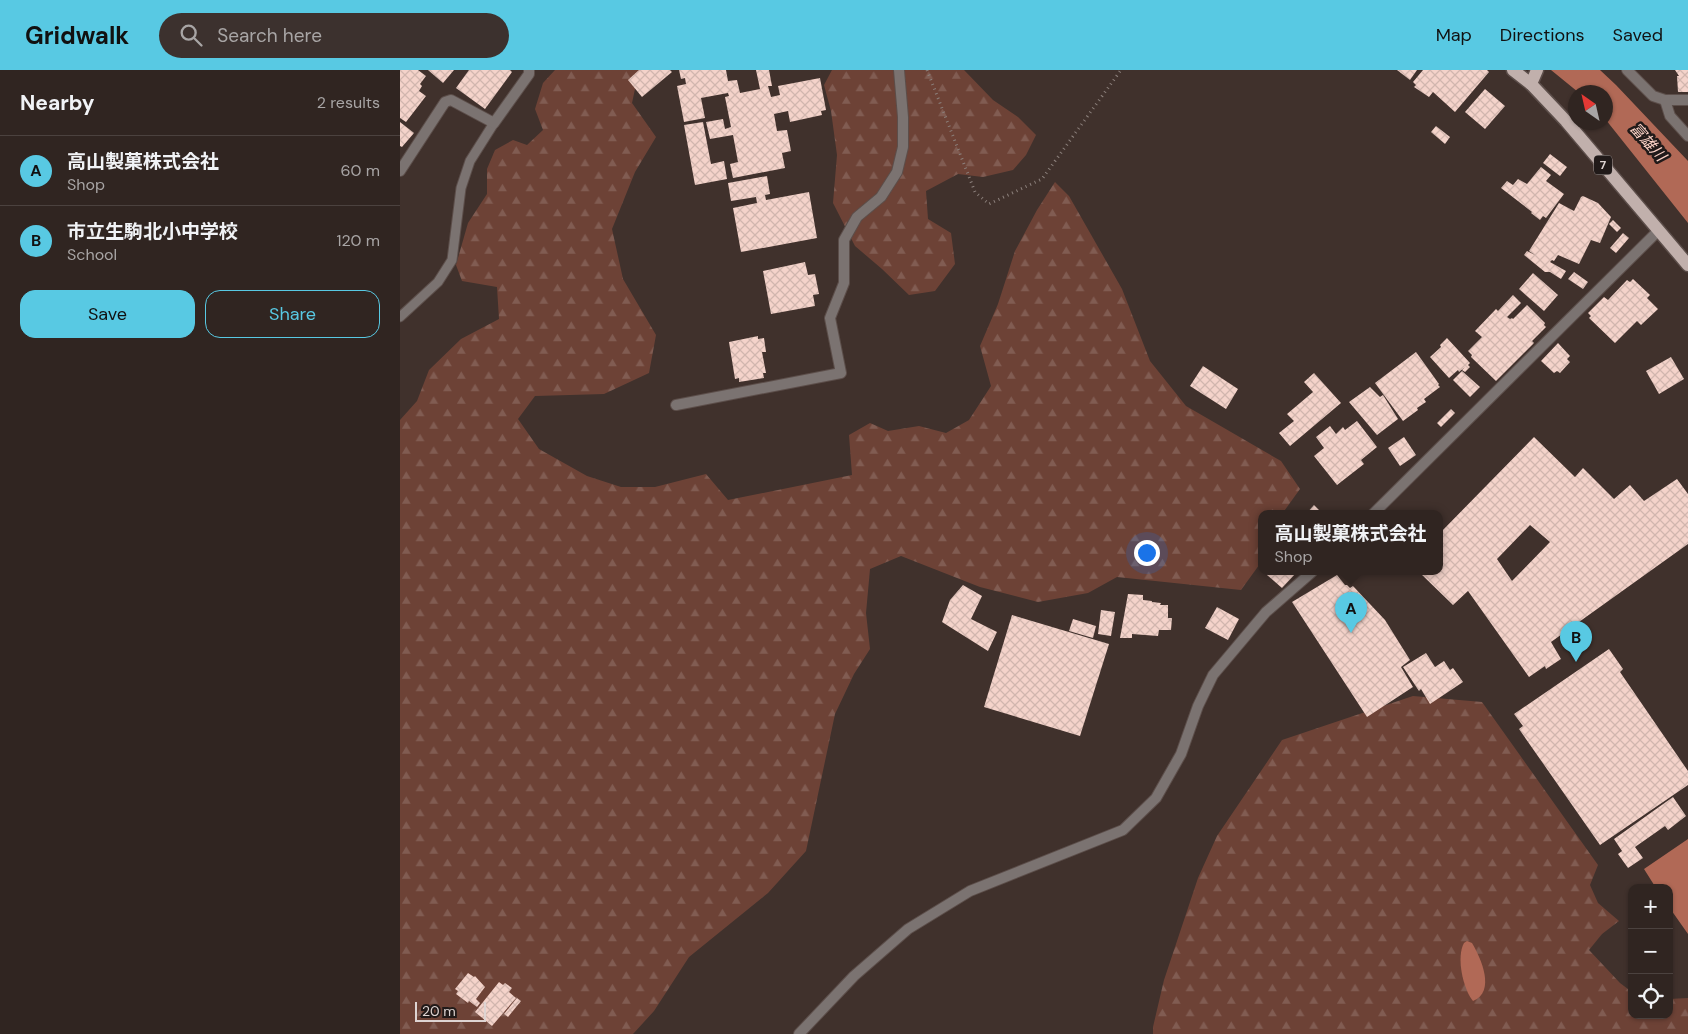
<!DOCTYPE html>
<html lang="en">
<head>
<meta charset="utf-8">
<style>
	:root { --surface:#302521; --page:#3c312e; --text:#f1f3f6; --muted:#a8a5a5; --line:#4b423f; --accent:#58c9e3 }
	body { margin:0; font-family:"DM Sans","Noto Sans JP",sans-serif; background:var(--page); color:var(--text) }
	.controls { position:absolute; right:15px; bottom:15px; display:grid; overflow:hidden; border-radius:10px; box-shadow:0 1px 4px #0004 }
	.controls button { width:45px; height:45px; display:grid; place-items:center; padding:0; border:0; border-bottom:1px solid var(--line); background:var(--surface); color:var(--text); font:25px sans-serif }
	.compass { position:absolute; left:1168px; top:15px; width:45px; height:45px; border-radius:50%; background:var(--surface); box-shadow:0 1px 4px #0004; rotate:326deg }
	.scale { position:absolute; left:15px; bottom:12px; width:71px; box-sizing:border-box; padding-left:5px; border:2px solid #ded4d2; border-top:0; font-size:14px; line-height:18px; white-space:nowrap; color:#ded4d2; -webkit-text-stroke:4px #211a19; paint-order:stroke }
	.you { position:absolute; left:746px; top:482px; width:18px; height:18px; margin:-12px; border:4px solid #fff; border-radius:50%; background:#1a73e8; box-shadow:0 0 0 8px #1a73e833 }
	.badge { display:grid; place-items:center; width:32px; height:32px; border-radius:50%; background:var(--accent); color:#111; font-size:16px; font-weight:700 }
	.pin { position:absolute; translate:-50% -41px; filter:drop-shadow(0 1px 2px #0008) }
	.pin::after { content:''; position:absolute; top:26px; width:18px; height:15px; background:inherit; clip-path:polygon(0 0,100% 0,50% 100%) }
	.popup { position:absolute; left:858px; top:440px; width:185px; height:65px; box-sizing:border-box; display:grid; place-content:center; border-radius:10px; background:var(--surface); filter:drop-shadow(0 1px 4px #0005); font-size:16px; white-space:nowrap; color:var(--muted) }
	.popup b { font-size:19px; color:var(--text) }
	.popup::after { content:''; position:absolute; left:50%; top:100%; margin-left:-10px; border:10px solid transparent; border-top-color:var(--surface) }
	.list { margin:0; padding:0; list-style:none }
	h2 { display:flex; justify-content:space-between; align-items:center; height:65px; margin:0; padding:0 20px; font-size:21px }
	h2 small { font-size:16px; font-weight:400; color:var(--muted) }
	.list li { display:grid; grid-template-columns:32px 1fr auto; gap:15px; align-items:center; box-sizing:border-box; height:70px; padding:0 20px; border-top:1px solid var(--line) }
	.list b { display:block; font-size:19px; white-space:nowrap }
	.list p { margin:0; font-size:16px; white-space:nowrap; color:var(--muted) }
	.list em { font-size:16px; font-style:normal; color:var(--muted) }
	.actions { display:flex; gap:10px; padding:15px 20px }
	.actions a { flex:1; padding:11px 0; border:1px solid var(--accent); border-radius:15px; text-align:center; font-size:18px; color:var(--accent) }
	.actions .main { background:var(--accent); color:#111 }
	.icon { flex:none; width:28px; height:28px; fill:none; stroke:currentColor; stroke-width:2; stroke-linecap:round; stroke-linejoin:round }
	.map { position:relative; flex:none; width:1288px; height:964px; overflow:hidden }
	header { display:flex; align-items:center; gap:30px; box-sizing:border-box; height:70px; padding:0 25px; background:var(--accent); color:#111 }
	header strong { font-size:24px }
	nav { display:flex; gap:28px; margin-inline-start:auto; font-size:18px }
	.search { width:350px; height:45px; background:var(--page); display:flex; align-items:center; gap:12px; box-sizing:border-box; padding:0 18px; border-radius:28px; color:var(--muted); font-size:19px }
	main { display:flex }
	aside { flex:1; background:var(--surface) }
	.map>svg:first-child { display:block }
</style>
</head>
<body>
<header>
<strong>Gridwalk</strong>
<div class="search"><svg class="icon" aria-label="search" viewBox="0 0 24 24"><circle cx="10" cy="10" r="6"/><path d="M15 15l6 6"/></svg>Search here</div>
<nav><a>Map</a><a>Directions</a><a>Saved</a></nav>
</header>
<main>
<aside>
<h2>Nearby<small>2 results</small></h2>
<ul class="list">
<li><span class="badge">A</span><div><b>高山製菓株式会社</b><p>Shop</p></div><em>60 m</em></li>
<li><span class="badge">B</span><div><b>市立生駒北小中学校</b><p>School</p></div><em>120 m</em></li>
</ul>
<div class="actions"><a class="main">Save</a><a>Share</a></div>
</aside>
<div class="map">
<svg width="1288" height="964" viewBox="0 0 1288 964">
	<defs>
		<pattern id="forest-firs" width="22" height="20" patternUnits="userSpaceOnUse" patternTransform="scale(1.25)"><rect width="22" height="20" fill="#6d4236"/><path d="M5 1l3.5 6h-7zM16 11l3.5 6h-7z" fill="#815c52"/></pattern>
		<pattern id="building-cross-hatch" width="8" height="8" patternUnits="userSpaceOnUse" patternTransform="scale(1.25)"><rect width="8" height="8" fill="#f4d3ca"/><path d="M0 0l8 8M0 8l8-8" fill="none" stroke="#d1b6ae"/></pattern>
	</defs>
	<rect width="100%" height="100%" fill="#40312c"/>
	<!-- forest -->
	<g fill="url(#forest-firs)">
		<polygon points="155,0 239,0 232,33 256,67 235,102 212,159 223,209 256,265 249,303 204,324 135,326 118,349 139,379 187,406 221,417 255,417 306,404 328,430 452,405 449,365 470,353 488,361 519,356 546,363 569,350 591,316 580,276 598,234 615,181 637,140 655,112 669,126 722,219 750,291 786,336 881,391 900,419 882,444 862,444 862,491 841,520 717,507 688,523 638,532 580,517 501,486 470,499 466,543 470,579 454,604 435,644 406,781 368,823 289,887 254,941 233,964 0,964 0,350 17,331 29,300 61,269 99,249 97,217 62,211 56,195 68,153 87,124 87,99 95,80 113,70 127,75 143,60 135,39 143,13"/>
		<polygon points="432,0 564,0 593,30 618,47 636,65 626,85 613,100 583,107 558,104 526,121 528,149 551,163 555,194 535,221 509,225 482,199 455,176 433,133 437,85 431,41 424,15"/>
		<polygon points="1013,626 1082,632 1198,795 1190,815 1198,833 1219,851 1202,864 1189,880 1220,913 1232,922 1232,945 1269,945 1269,929 1288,928 1288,964 753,964 753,957 764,910 798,808 817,766 882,670"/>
	</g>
	<!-- water -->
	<g fill="#b16956">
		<polygon points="1151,0 1200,0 1216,15 1288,91 1288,153 1206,50 1206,22 1178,22"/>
		<polygon points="1288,769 1288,864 1269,837 1269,818 1256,818 1244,799"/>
		<path d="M1067 871 1072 873C1081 888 1096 922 1073 931 1063 919 1056 887 1064 873Z"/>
	</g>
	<!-- building -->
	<g fill="url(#building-cross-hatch)" fill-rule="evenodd">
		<polygon points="0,0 18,0 26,6 20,14 22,16 19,21 26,26 6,52 0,48"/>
		<polygon points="28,0 54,0 43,13"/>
		<polygon points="69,0 110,0 112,2 85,39 56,18"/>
		<polygon points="239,0 270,0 272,2 242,27 228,10"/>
		<polygon points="279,0 326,0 328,11 337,10 340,23 360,19 356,0 369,0 372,16 368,16 371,27 380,25 378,16 420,8 426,40 421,41 422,45 390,52 388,41 374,44 377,61 387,60 391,81 382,83 385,98 333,108 330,94 338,92 333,65 310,69 306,52 323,49 325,59 331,57 325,27 329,26 328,23 301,28 305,48 284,52 277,16 286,14 285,8 281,9"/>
		<polygon points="997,0 1017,0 1010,10"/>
		<polygon points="1023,0 1087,0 1089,2 1055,42 1033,22 1029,27 1014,17 1016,15 1013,12"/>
		<polygon points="1275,0 1288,0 1288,22 1278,22 1277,6 1279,6"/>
		<polygon points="1085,19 1105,36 1085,59 1065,42"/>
		<polygon points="0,52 14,63 2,77 0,76"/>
		<polygon points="303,52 311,94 324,91 327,109 295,115 284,55"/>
		<polygon points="1036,56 1050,67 1045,74 1031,62"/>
		<polygon points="1150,84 1167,97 1160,106 1143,93"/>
		<polygon points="1141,97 1151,105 1146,111 1164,124 1146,148 1143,146 1140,150 1131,143 1132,142 1101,118 1107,111 1113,115 1118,109 1127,114"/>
		<polygon points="367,106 370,124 365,125 366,130 409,122 417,168 341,182 333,138 357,133 356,127 331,131 328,113"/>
		<polygon points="1183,126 1198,133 1211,147 1200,173 1191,170 1179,194 1158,185 1154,191 1152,190 1150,192 1166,201 1161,209 1150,202 1145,202 1124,185 1127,181 1135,185 1129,181 1159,133 1174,141 1181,127"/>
		<polygon points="1213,150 1221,158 1217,162 1209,154"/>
		<polygon points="1223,163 1229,168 1216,183 1210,178"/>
		<polygon points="405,192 408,205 415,204 419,224 413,225 415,236 371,244 363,201"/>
		<polygon points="1174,202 1188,212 1183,219 1168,209"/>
		<polygon points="1133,203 1158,225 1144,241 1119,219"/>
		<polygon points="1233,209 1250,225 1247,228 1258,239 1241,255 1237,251 1215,273 1189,248 1191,246 1188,243 1204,227 1208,230 1227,210 1230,212"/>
		<polygon points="1113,225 1121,233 1107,247 1110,249 1112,248 1113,249 1127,235 1145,253 1144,255 1146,257 1132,271 1134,273 1096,311 1071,287 1072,285 1068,281 1082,267 1075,261 1096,239 1098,241"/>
		<polygon points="358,266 358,269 364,268 366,282 362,282 366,303 363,303 364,308 339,312 339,308 335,309 329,272"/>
		<polygon points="1047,268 1070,293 1068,295 1070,297 1065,302 1062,300 1065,297 1059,302 1058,300 1049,308 1030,287 1041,277 1040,275"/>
		<polygon points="1158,273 1170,286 1167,289 1170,292 1160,303 1157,301 1154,303 1141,291"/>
		<polygon points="1016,282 1039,314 1038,315 1040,317 1024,329 1026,332 1017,338 1018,340 1003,351 975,313"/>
		<polygon points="1271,287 1284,309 1259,324 1246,301"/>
		<polygon points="803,296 838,319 826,339 790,316"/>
		<polygon points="1062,301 1080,317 1070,327 1053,310"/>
		<polygon points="914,303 941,333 890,376 879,363 894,351 887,344 913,322 904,312"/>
		<polygon points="970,317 980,327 983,325 998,349 977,365 949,332"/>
		<polygon points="1051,339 1055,343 1041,357 1037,353"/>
		<polygon points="957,351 977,377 961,390 964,394 937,415 914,386 924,378 916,367 930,356 936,364 943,357 945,360"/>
		<polygon points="1004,367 1016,385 1000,396 988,378"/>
		<path d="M1134 367 1175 407 1183 398 1214 429 1230 415 1244 431 1277 409 1288 424V474L1151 572 1161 589 1146 599 1145 596 1129 607 1068 521 1053 535 1019 502H1040V463ZM1130 455 1150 472 1112 511 1097 489Z"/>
		<polygon points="914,435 923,444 906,444"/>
		<polygon points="870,502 897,502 882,518 867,505"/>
		<polygon points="937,505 945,515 947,515 950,518 953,516 985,550 1010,590 1001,597 1013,617 967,647 892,532"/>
		<polygon points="563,515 582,526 571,549 597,562 588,581 542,552 550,530"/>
		<polygon points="728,524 743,525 743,530 752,531 752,532 761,533 760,535 768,535 768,548 772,548 771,560 759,560 758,566 732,564 732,568 720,568"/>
		<polygon points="817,537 839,549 828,570 805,558"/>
		<polygon points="701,540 715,542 711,566 698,564"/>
		<polygon points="612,545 709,574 680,666 584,637"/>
		<polygon points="673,549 696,556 693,568 669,561"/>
		<polygon points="1209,579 1223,599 1220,602 1288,701 1288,715 1200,775 1119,659 1123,656 1114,644"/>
		<polygon points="1026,583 1035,597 1044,591 1050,600 1053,598 1063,612 1030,634 1021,619 1019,621 1003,597"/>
		<polygon points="1273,727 1286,746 1268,760 1265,756 1235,777 1243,788 1228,798 1218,784 1222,781 1214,769"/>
		<polygon points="68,903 74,907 75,906 85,917 76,929 80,933 77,937 69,931 68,933 56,924 58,921 55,919"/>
		<polygon points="99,912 103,915 105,913 112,918 109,922 116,928 92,956 75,942"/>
		<polygon points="117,928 121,931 108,947 104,944"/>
	</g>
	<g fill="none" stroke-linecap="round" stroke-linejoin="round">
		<defs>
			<polyline id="lane" points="0,247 38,212 52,190 61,118 70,91 94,53"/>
			<g id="street">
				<polyline points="1227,0 1253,26 1265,30 1288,30"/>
				<polyline points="1265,30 1270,46 1288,66"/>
				<polyline points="0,101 45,32 51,30 94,53 129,4 129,0"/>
				<polyline points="276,335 441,303 430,248 444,213 444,170 457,147 481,127 497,102 503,77 503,47 499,0"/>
				<polyline points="973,444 1259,160"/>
				<polyline points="399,964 454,906 508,859 570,821 723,760 756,728 781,684 798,636 813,605 866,542 912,502"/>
			</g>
			<g id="primary">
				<polyline points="1113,0 1131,14 1166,51 1288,195"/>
				<polyline points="1131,14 1137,0"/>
			</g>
		</defs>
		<!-- lane casing -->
		<use href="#lane" stroke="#5c4e4a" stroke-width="11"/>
		<!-- street casing -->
		<use href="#street" stroke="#5c4e4a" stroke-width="12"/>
		<!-- primary casing -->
		<use href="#primary" stroke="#5c4e4a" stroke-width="15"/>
		<!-- path -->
		<polyline stroke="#8c807c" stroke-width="3" stroke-dasharray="1 4" stroke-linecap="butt" points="527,0 575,122 589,134 642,109 721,0"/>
		<!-- lane -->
		<use href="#lane" stroke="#7b7371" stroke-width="9"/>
		<!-- street -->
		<use href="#street" stroke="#7b7371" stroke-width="10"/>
		<!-- primary -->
		<use href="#primary" stroke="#c1b0ac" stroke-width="12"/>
	</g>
	<g text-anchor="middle" stroke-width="5" stroke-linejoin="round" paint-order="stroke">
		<!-- shield labels -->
		<rect fill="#211a19" stroke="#a59c9a" stroke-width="1" x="1194" y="85.5" width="18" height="19" rx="4"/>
		<g font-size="12" font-weight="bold" fill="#ded4d2">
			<text x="1203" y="99">7</text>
		</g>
		<!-- water labels -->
		<g font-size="15" font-style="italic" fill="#fed4c8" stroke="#211a19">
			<text transform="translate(1248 72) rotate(48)" y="5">富雄川</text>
		</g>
	</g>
</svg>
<div class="controls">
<button>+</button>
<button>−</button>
<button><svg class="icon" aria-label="locate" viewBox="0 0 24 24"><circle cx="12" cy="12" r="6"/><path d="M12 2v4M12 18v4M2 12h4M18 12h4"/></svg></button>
</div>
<svg class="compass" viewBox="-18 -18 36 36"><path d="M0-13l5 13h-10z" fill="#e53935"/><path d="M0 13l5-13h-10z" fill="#a8a5a5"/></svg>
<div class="scale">20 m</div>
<div class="you"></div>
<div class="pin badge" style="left:951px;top:563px">A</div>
<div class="popup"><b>高山製菓株式会社</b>Shop</div>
<div class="pin badge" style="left:1176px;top:592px">B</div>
</div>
</main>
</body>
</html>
